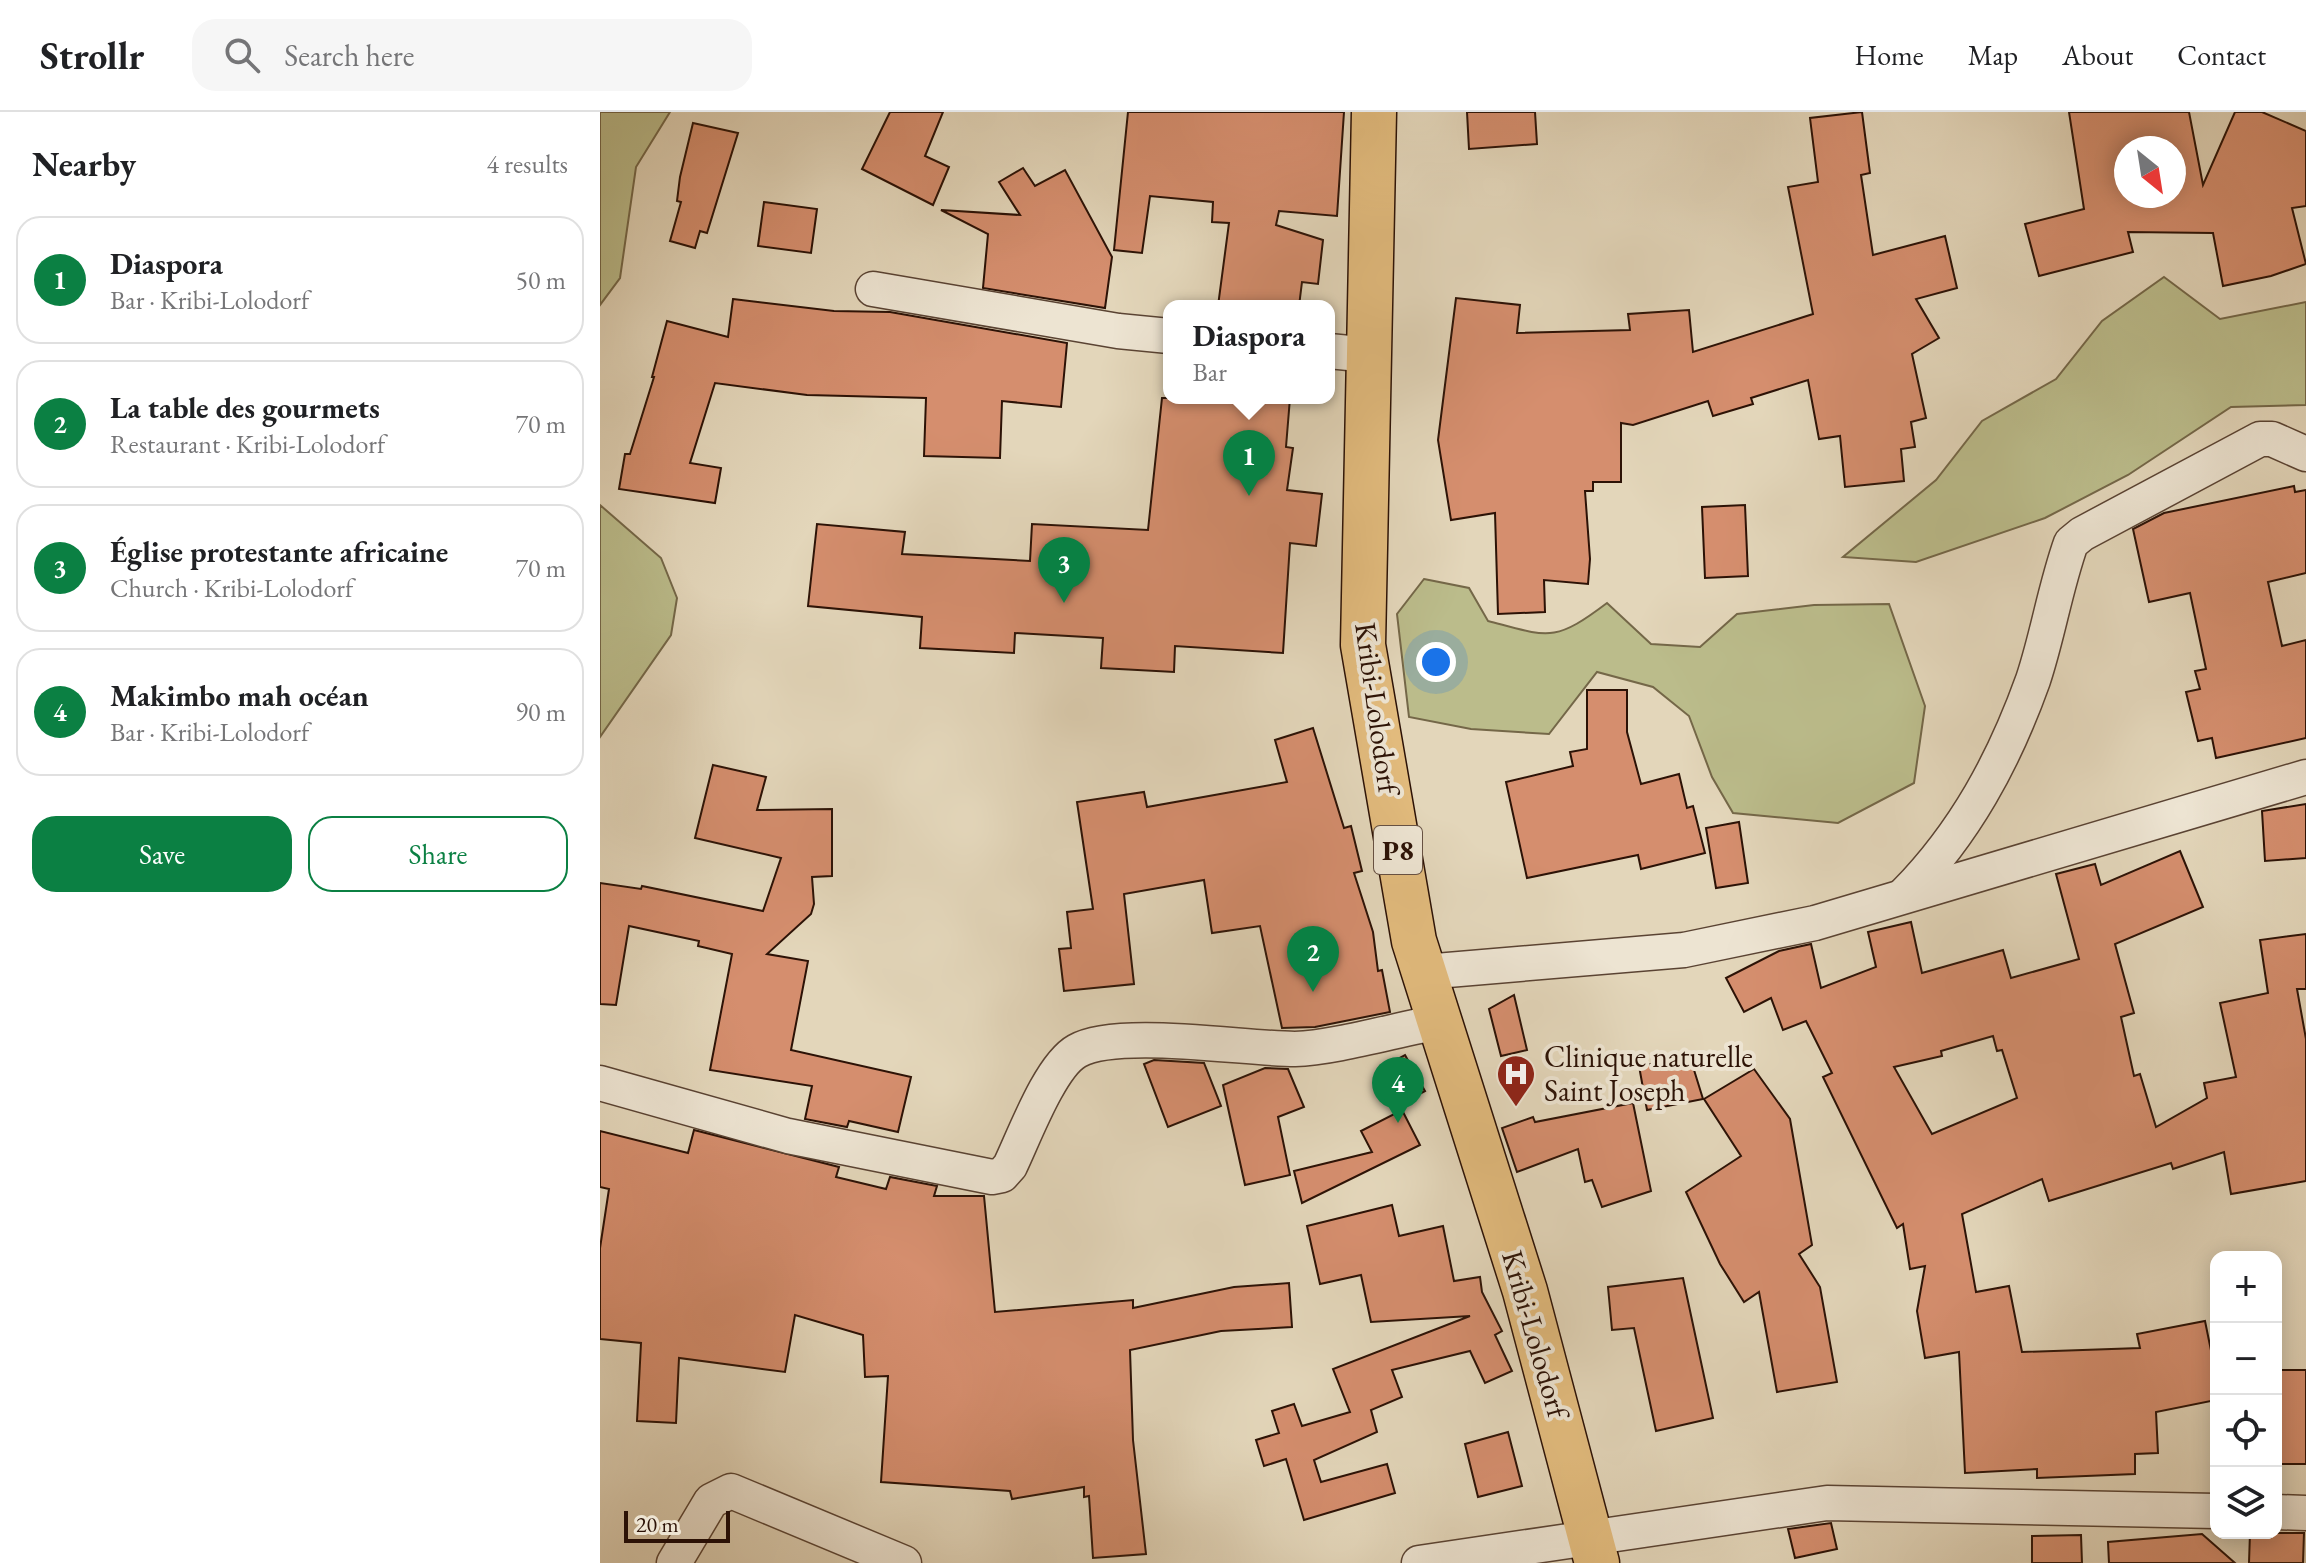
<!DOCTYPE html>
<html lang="en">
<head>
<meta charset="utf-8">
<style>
	:root { --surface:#fff; --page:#f6f6f6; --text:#202124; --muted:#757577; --line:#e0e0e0; --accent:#0b8043 }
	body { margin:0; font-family:"EB Garamond",serif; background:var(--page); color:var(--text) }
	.controls { position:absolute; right:24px; bottom:24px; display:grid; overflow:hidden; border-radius:16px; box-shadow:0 4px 20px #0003 }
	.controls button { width:72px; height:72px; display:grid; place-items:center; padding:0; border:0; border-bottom:2px solid var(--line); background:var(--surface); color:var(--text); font:40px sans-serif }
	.compass { position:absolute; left:1514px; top:24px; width:72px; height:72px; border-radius:50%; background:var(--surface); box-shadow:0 4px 20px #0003; rotate:150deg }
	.scale { position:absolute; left:24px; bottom:20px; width:106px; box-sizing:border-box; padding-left:8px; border:4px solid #2c1206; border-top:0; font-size:22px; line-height:28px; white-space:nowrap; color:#2c1206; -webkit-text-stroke:6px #ede4d2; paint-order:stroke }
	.you { position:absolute; left:836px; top:550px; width:28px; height:28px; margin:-20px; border:6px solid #fff; border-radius:50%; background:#1a73e8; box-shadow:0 0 0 12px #1a73e833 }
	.badge { display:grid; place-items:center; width:52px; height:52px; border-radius:50%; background:var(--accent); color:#fff; font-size:26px; font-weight:700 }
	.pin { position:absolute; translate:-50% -66px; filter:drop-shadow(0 2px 4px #0008) }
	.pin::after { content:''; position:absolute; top:42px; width:28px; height:24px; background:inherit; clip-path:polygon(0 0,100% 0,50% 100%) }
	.popup { position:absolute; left:563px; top:188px; width:172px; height:104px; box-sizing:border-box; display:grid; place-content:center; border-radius:16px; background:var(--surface); filter:drop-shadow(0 2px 6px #0005); font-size:26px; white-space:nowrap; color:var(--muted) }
	.popup b { font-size:30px; color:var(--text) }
	.popup::after { content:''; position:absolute; left:50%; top:100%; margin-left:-16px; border:16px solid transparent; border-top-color:var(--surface) }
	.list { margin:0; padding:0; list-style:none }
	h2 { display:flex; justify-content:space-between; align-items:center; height:104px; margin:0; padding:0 32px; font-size:34px }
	h2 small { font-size:26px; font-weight:400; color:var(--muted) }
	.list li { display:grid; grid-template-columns:52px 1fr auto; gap:24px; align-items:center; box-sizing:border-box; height:128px; margin:0 16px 16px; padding:0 16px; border:2px solid var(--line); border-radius:24px }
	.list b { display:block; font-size:30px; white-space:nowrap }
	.list p { margin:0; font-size:26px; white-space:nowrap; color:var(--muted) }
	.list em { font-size:26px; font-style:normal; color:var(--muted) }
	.actions { display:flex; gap:16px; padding:24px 32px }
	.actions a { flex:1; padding:18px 0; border:2px solid var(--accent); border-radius:24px; text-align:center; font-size:28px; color:var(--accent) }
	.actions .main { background:var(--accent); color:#fff }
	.icon { flex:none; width:44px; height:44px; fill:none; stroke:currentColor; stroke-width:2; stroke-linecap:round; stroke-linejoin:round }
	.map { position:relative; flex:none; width:1706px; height:1451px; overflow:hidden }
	header { display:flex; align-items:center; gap:48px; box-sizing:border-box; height:112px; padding:0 40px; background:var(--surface); border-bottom:2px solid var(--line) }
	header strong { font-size:38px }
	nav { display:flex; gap:44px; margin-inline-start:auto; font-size:28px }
	.search { width:560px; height:72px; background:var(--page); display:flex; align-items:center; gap:20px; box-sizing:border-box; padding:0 28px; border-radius:24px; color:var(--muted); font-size:30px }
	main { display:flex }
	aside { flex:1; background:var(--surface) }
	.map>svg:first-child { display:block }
</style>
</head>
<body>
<header>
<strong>Strollr</strong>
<div class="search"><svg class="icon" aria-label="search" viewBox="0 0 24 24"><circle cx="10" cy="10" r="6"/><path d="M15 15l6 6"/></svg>Search here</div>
<nav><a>Home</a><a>Map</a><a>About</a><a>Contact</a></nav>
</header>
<main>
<aside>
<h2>Nearby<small>4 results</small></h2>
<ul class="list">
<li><span class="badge">1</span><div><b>Diaspora</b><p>Bar · Kribi-Lolodorf</p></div><em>50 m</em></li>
<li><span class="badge">2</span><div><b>La table des gourmets</b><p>Restaurant · Kribi-Lolodorf</p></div><em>70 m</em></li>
<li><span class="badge">3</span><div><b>Église protestante africaine</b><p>Church · Kribi-Lolodorf</p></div><em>70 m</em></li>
<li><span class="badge">4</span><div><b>Makimbo mah océan</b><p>Bar · Kribi-Lolodorf</p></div><em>90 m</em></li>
</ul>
<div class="actions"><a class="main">Save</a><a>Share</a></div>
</aside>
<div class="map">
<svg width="1706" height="1451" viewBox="0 0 1706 1451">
	<rect width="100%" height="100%" fill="#e3d6ba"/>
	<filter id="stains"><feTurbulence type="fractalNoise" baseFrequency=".0025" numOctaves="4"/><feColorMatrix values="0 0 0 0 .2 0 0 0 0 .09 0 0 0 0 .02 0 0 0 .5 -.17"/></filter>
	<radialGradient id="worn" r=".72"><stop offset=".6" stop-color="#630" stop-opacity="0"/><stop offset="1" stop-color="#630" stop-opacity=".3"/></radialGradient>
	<!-- green -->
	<g fill="#bbbc8b" stroke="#746748" stroke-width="2">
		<polygon points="0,0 70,0 36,55 20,166 0,193"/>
		<polygon points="1564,165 1620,207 1706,190 1706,293 1631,295 1528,363 1445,406 1316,450 1243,445 1336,368 1382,309 1456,267 1502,209"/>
		<polygon points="0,393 61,446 77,486 71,523 0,625"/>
		<path d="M824 467 869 476 888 509C949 525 954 531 1007 491L1051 532 1100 535 1137 502 1214 493 1289 492 1325 594 1314 671 1238 711 1133 701 1112 665 1089 604 1053 575 997 560 949 622 871 617 809 605 797 502Z"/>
	</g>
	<!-- building -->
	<g fill="#d58e6e" stroke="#2c1206" stroke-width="2" fill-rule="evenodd">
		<polygon points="290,0 343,0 325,44 349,55 333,93 262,57"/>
		<polygon points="528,0 744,0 737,104 679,99 676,113 723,128 718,172 702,170 699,194 618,194 629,111 612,110 613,90 550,84 542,141 514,138"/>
		<polygon points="867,0 935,0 937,32 869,37"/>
		<polygon points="1262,0 1270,61 1261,63 1273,143 1345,124 1357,176 1316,187 1339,226 1312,242 1326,306 1311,310 1315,335 1301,337 1304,369 1245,375 1240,324 1219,327 1208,268 1151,286 1153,292 1113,304 1108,289 1033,313 1021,311 1021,370 993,370 993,379 985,379 990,447 988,472 944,468 945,500 898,502 895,401 851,408 838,328 856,186 920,193 917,221 1030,218 1028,202 1089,198 1093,240 1213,202 1188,75 1218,70 1210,6"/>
		<path d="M1469 0H1589L1603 73 1635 0H1662L1706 19V94L1692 96 1706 152 1671 164 1623 174 1613 121 1528 120 1533 140 1439 164 1425 112 1484 97ZM1526 36H1574V84H1526Z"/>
		<polygon points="93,11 138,21 107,121 100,119 95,136 70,129 81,90 77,89 80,65"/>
		<polygon points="423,56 435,74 465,58 512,145 505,196 383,176 388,122 341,98 420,103 399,70"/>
		<polygon points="164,90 217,97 211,141 158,134"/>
		<polygon points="133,187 234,199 290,200 467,231 461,295 402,289 400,346 324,344 326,286 207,283 115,271 90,351 121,356 115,391 19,377 25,342 30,342 54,265 52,265 67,209 128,225"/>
		<polygon points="562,286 690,286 686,335 693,336 687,378 722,382 716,434 690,431 683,541 575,534 574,560 501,556 503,526 415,521 414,541 320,536 322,505 208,494 217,412 305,420 302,442 430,449 432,412 548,418"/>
		<polygon points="1694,374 1695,380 1706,378 1706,461 1668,470 1682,534 1706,528 1706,626 1616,646 1612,626 1598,629 1586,580 1600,577 1595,559 1606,557 1590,481 1549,490 1533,417 1564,401"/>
		<polygon points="1145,393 1148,464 1105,466 1102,395"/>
		<polygon points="987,578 1027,578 1027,620 1041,672 1079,662 1087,696 1093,694 1105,741 1041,757 1038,743 927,766 906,670 973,654 970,640 987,637"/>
		<polygon points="713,616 744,716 751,714 762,759 754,761 773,820 778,859 782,858 790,900 715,915 682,916 660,814 612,821 604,768 524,782 534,872 464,879 459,837 471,836 467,800 493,797 477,690 544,680 547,695 687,670 675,628"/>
		<polygon points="113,653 166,665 157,698 232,697 232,764 212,765 214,792 211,802 167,842 208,849 191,938 311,965 298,1020 249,1009 247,1015 205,1007 212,974 110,958 132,842 98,834 99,829 29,814 16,893 0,892 0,771 41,777 42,774 163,799 181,746 95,726"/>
		<polygon points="1706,692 1706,746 1665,749 1662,699"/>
		<polygon points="1139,710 1148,771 1116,776 1106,716"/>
		<path d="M1580 739 1603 795 1515 832 1534 901 1521 905 1534 964 1540 962 1556 1015 1607 986 1604 971 1636 965 1620 891 1668 881 1660 828 1706 822V877H1697L1706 927V1069L1631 1082 1624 1040 1573 1057 1571 1051 1449 1089 1442 1067 1362 1102 1376 1180 1409 1174 1422 1240 1540 1236 1537 1222 1605 1209 1616 1263V1288L1556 1300 1558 1341 1535 1342V1362L1437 1366V1357L1365 1361 1359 1240 1325 1246 1317 1199 1325 1154 1310 1157 1303 1112 1297 1116 1223 965 1232 961 1206 909 1183 918 1171 886 1144 900 1126 866 1179 839 1211 832 1221 876 1276 855 1268 820 1311 810 1322 861 1403 838 1411 866 1479 847 1456 762 1495 752 1501 773ZM1393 924 1397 939 1402 938 1417 986 1332 1022 1294 955 1342 944 1341 939Z"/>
		<polygon points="914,883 927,938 901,944 889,897"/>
		<polygon points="805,943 825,979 801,992 781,956"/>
		<polygon points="1090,945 1103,987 1047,998 1039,954"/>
		<polygon points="554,948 604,951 621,994 568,1015 544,952"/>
		<polygon points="665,956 688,957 704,995 678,1005 690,1063 645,1073 623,973"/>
		<polygon points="1154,957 1190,1007 1212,1133 1199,1142 1220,1175 1237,1270 1177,1280 1159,1180 1144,1190 1120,1152 1086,1080 1141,1044 1104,987"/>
		<polygon points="1033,991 1051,1079 1002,1095 992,1068 985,1070 978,1037 917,1060 902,1016 933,1005 935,1010"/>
		<polygon points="802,998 820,1033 702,1091 694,1059 772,1040 761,1019"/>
		<polygon points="94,1018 239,1055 236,1065 286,1077 290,1065 337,1074 334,1084 384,1084 395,1200 533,1188 533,1196 634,1175 689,1171 692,1215 621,1219 530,1238 533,1328 546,1442 493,1446 489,1384 484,1385 484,1375 412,1387 410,1379 281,1370 288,1264 265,1265 263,1223 195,1203 185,1260 79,1246 76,1311 37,1309 41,1231 0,1227 0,1136 9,1077 0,1075 0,1019 88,1041"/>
		<polygon points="792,1093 799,1124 843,1114 854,1169 880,1165 882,1180 902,1219 895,1223 912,1259 885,1271 870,1239 792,1258 802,1285 771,1298 777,1320 714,1348 721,1370 787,1352 795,1381 704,1408 686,1347 664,1354 656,1328 679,1321 672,1299 694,1292 702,1314 750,1300 733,1257 870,1204 771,1210 761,1163 720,1172 707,1114"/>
		<polygon points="1083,1166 1113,1306 1056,1319 1034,1216 1012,1218 1008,1175"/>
		<rect x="1676" y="1258" width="30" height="94"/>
		<polygon points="908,1320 922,1374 878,1385 865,1332"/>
		<polygon points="1231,1411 1237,1437 1195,1446 1188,1417"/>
		<polygon points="1650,1421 1704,1421 1703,1451 1649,1451"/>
		<polygon points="1602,1422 1635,1451 1509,1451 1508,1430"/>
		<polygon points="1481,1423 1482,1451 1432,1451 1432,1424"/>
	</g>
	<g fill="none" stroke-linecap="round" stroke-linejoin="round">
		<defs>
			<g id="minor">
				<polyline points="273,177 518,219 569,224"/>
				<polyline points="729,239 769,243"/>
				<path d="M1305 782C1365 721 1404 649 1433 568 1448 523 1455 476 1471 431L1482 422 1660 327H1672L1706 342"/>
				<polyline points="824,860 1084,838 1215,811 1706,665"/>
				<path d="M0 971 188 1024 392 1065 402 1063 410 1054C424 1025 450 954 477 939 517 916 645 937 695 937 734 936 799 917 839 910"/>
				<polyline points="1676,1400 1706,1401"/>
				<polyline points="74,1451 111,1389 131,1379 304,1451"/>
				<polyline points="819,1451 1227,1391 1616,1399"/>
			</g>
			<polyline id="primary" points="774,0 763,533 814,829 925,1179 997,1451"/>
		</defs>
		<!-- minor casing -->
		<use href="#minor" stroke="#5a4333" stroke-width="37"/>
		<!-- primary casing -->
		<use href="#primary" stroke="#2c1206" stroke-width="47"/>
		<!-- minor -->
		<use href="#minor" stroke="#ede4d2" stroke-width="34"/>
		<!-- primary -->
		<use href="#primary" stroke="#e2bb7d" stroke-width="44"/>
	</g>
	<!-- icons -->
	<defs>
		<symbol id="hospital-pin" viewBox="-11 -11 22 30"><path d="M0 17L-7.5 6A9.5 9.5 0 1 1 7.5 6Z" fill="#8f2418" stroke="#ede4d2"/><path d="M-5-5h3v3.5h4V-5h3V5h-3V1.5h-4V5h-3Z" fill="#fff"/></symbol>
	</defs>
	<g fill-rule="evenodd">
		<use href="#hospital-pin" x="894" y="940" width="44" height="60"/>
	</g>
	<g text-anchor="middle" stroke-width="8" stroke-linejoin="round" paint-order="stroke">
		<!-- shield labels -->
		<rect fill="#ede4d2" stroke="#665143" stroke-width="2" x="774" y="714" width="48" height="48" rx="6"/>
		<g font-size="28" font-weight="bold" fill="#2c1206">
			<text x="798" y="748">P8</text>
		</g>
		<!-- street labels -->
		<g font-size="30" fill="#2c1206" stroke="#ede4d2">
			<text transform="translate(777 596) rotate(82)" y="10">Kribi-Lolodorf</text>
			<text transform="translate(935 1222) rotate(74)" y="10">Kribi-Lolodorf</text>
		</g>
		<!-- poi labels -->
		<g font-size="30" fill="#2c1206" stroke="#ede4d2" text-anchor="start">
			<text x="944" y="955">Clinique naturelle<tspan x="944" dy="34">Saint Joseph</tspan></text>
		</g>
	</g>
	<rect width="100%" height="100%" filter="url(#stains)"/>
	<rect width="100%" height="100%" fill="url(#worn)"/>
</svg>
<div class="controls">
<button>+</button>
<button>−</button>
<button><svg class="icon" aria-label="locate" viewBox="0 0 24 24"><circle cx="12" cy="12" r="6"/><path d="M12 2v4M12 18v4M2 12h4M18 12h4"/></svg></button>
<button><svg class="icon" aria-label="layers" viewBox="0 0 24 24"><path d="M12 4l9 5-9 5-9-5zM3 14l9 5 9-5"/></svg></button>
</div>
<svg class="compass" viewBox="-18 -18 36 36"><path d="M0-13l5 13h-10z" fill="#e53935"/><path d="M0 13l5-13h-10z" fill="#757577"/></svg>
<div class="scale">20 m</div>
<div class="you"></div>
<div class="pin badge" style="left:649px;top:384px">1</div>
<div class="popup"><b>Diaspora</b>Bar</div>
<div class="pin badge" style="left:713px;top:880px">2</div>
<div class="pin badge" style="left:464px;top:491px">3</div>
<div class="pin badge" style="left:798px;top:1011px">4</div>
</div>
</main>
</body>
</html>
